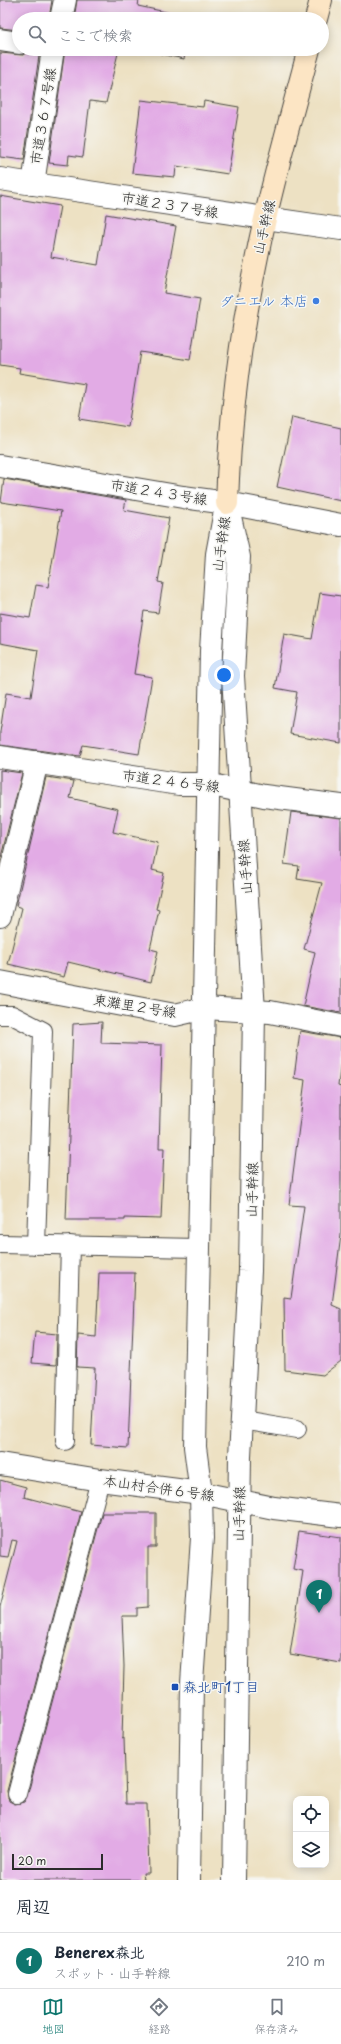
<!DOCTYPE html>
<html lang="ja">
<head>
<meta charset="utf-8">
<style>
	:root { --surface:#fff; --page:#f6f6f7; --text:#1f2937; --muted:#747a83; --line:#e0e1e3; --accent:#0f766e }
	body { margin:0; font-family:"Playpen Sans","Klee One",sans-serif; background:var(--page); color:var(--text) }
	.controls { position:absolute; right:12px; bottom:12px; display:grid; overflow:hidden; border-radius:8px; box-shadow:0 2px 10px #0003 }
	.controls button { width:36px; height:36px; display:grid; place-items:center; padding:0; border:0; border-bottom:1px solid var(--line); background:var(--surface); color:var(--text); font:20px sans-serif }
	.scale { position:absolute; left:12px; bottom:10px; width:91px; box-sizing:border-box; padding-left:4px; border:2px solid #2b2b2b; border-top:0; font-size:11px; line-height:14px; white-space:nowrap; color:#2b2b2b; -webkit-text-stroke:3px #f6f6f2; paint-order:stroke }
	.you { position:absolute; left:224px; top:675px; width:14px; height:14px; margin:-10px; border:3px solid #fff; border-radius:50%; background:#1a73e8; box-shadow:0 0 0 6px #1a73e833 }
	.badge { display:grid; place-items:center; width:26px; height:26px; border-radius:50%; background:var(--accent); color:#fff; font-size:13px; font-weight:700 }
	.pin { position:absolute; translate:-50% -33px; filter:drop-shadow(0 1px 2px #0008) }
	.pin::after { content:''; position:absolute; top:21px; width:14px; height:12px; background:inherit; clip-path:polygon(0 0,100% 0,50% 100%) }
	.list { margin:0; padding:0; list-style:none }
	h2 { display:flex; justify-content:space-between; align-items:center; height:52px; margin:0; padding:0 16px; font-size:17px }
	h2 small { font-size:13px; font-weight:400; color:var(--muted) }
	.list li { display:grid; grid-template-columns:26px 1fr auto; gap:12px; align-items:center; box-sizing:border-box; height:56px; padding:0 16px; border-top:1px solid var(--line) }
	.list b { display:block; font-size:15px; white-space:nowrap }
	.list p { margin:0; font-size:13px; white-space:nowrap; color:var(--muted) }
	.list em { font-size:13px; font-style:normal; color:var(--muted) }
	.icon { flex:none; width:22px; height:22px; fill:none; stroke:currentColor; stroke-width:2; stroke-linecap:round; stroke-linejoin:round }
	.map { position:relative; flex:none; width:341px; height:1880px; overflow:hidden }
	.search { position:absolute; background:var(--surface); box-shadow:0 2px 10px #0003; left:12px; right:12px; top:12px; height:44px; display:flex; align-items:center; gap:10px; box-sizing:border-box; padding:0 14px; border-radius:22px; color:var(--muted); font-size:15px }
	.sheet { height:108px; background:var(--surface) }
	nav { display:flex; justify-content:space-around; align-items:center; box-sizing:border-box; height:56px; border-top:1px solid var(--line); background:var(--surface); font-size:11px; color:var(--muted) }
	nav a { display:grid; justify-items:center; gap:2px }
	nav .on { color:var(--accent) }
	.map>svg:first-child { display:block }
</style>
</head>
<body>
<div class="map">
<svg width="341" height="1880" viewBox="0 0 341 1880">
	<rect width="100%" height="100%" fill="#f6f6f2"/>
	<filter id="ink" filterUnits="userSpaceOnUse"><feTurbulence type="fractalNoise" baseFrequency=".025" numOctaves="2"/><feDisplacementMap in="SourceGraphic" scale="8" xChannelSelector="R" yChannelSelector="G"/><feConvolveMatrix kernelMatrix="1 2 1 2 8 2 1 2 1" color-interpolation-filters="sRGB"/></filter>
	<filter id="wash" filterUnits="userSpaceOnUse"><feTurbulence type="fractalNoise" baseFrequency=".012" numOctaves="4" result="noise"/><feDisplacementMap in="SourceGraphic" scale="16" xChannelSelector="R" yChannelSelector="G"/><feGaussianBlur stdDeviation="0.9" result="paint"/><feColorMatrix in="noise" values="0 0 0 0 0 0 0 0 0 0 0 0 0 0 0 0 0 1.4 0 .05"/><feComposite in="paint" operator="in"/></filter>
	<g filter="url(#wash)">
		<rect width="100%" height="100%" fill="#ede1c3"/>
		<g id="blocks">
			<!-- building -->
			<g fill="#e2abe5">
				<polygon points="0,0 52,0 49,19 19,19 19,30 0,28"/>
				<polygon points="77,0 139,0 138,6 198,19 74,19"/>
				<polygon points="30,49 40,49 24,160 0,157 0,53 23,55"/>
				<polygon points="65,49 119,49 106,103 90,101 83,157 69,155 68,165 49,163"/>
				<polygon points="140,49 186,49 184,59"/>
				<polygon points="141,100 203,107 204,101 239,107 228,174 176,166 175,177 132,173"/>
				<polygon points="0,196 60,206 51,257 98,265 106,214 176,226 164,293 200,299 190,360 140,352 128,427 79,419 85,384 19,373 20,368 0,365"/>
				<polygon points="292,417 341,428 341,501 277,487"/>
				<polygon points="4,479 126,500 124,510 169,518 158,582 163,583 158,613 144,611 134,674 152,677 139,754 83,745 80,756 0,745 0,732 6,693 31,697 38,650 0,643 0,613 30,618 36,585 48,587 61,511 1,502"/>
				<polygon points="320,593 341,596 341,743 290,734 297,692 275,688 284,634 312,639"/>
				<polygon points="0,770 22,773 1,857 0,857"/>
				<polygon points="46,777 74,781 70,798 118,809 113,832 158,842 152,870 164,873 156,909 159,910 150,949 158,951 151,982 68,962 64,977 8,964 22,908 16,906"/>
				<polygon points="291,812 341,818 341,1013 303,1006 315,952 304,949 322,883 297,879 299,866 284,864"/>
				<polygon points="102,1022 101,1043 162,1045 159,1148 164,1148 161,1219 125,1218 125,1220 66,1220 73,1024"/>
				<polygon points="300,1031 341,1038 341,1061 338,1086 341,1087 341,1235 332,1305 341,1309 341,1361 323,1375 285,1370 284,1297 291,1298 304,1206 289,1205 305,1080 294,1078"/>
				<polygon points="99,1273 135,1273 128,1448 91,1445 95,1368 77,1367 78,1335 96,1337"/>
				<polygon points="35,1332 57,1334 56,1365 32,1363"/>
				<polygon points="0,1480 26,1487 24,1497 81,1512 7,1791 9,1801 15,1804 24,1802 27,1797 102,1513 156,1513 156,1547 148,1547 148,1607 137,1608 137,1616 122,1616 124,1666 122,1739 124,1738 126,1804 147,1804 149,1873 143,1873 144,1880 0,1880 0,1607 17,1541 12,1540 8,1557 0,1556"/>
				<polygon points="299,1531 341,1537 341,1663 290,1654 303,1571 293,1569"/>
			</g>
		</g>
	</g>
	<g filter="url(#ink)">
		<use href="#blocks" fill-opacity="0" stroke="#484642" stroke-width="1"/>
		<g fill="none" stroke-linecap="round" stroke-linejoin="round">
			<defs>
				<g id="lane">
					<polyline points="0,1015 12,1015 43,1031 36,1245"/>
					<polyline points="0,1244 198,1248"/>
					<polyline points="242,1420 297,1429"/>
					<polyline points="65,1441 70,1245"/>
					<polyline points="17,1794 100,1480"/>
				</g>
				<g id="street">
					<polyline points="61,19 65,0"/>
					<polyline points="0,40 19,43"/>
					<polyline points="0,179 341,229"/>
					<polyline points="33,184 53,49"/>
					<polyline points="0,466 183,497 227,503 341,525"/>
					<polyline points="227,503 239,557 233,676 254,1011 250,1271 240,1456 234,1880"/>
					<polyline points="0,757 179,784 207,784 264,796 341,806"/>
					<polyline points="0,916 37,762"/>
					<polyline points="0,982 175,1015 205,1008 270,1012 341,1026"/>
					<polyline points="0,1464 100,1480 201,1493 274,1508 341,1516"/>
					<polyline points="189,1880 192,1683 202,1538 201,1493 195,1447 211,651 217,554 225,511"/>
				</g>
				<g id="secondary">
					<polyline points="316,19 321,0"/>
					<path d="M227 503C230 407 244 311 265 219 278 162 294 106 309 49"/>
				</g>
			</defs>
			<!-- lane casing -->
			<use href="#lane" stroke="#484642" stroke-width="20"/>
			<!-- street casing -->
			<use href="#street" stroke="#484642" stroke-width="24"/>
			<!-- secondary casing -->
			<use href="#secondary" stroke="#484642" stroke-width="24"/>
			<!-- lane -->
			<use href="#lane" stroke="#fff" stroke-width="18"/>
			<!-- street -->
			<use href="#street" stroke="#fff" stroke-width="22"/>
			<!-- secondary -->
			<use href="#secondary" stroke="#fce5c4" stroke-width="22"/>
		</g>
	</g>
	<!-- markers -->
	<circle fill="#3f7fe0" stroke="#f6f6f2" stroke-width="1.5" cx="316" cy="301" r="4"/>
	<rect fill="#1a4fb4" stroke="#f6f6f2" stroke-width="1.5" x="171" y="1683" width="8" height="8" rx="2"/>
	<g text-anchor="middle" stroke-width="3" stroke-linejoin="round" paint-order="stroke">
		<!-- street labels -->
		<g font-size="14" fill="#2b2b2b" stroke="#f6f6f2">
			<text transform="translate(43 116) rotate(-81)" y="5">市道３６７号線</text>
			<text transform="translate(170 205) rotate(9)" y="5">市道２３７号線</text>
			<text transform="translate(264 227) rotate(-77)" y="5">山手幹線</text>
			<text transform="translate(159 492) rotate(9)" y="5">市道２４３号線</text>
			<text transform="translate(221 544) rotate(-82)" y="5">山手幹線</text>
			<text transform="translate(171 781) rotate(7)" y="5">市道２４６号線</text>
			<text transform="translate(245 867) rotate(-94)" y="5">山手幹線</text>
			<text transform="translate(135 1006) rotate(9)" y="5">東灘里２号線</text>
			<text transform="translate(252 1190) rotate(-89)" y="5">山手幹線</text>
			<text transform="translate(159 1488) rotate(8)" y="5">本山村合併６号線</text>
			<text transform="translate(239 1514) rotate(-89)" y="5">山手幹線</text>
		</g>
		<!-- shop labels -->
		<g font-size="14" fill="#366cbe" stroke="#f6f6f2" text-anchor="end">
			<text x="308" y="306">ダニエル 本店</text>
		</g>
		<!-- transit labels -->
		<g font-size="14" fill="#164399" stroke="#f6f6f2" text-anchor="start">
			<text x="183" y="1692">森北町1丁目</text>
		</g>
	</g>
</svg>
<div class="controls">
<button><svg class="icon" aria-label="locate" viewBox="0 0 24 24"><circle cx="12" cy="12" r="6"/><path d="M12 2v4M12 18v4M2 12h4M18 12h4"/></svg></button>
<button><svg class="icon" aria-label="layers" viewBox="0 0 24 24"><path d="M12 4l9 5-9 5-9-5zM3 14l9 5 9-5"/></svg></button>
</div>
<div class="scale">20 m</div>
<div class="you"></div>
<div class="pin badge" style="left:319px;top:1613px">1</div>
<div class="search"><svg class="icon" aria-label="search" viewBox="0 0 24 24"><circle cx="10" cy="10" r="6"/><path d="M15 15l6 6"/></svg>ここで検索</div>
</div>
<section class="sheet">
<h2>周辺<small></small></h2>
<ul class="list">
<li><span class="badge">1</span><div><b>Benerex森北</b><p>スポット · 山手幹線</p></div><em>210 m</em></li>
</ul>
</section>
<nav>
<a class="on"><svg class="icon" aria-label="map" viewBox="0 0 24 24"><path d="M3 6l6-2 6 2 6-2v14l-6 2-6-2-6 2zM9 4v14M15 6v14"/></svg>地図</a>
<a><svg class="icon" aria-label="directions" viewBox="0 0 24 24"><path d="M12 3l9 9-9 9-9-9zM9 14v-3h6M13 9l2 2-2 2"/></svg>経路</a>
<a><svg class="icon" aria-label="saved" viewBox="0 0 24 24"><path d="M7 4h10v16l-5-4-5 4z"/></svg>保存済み</a>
</nav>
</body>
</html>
